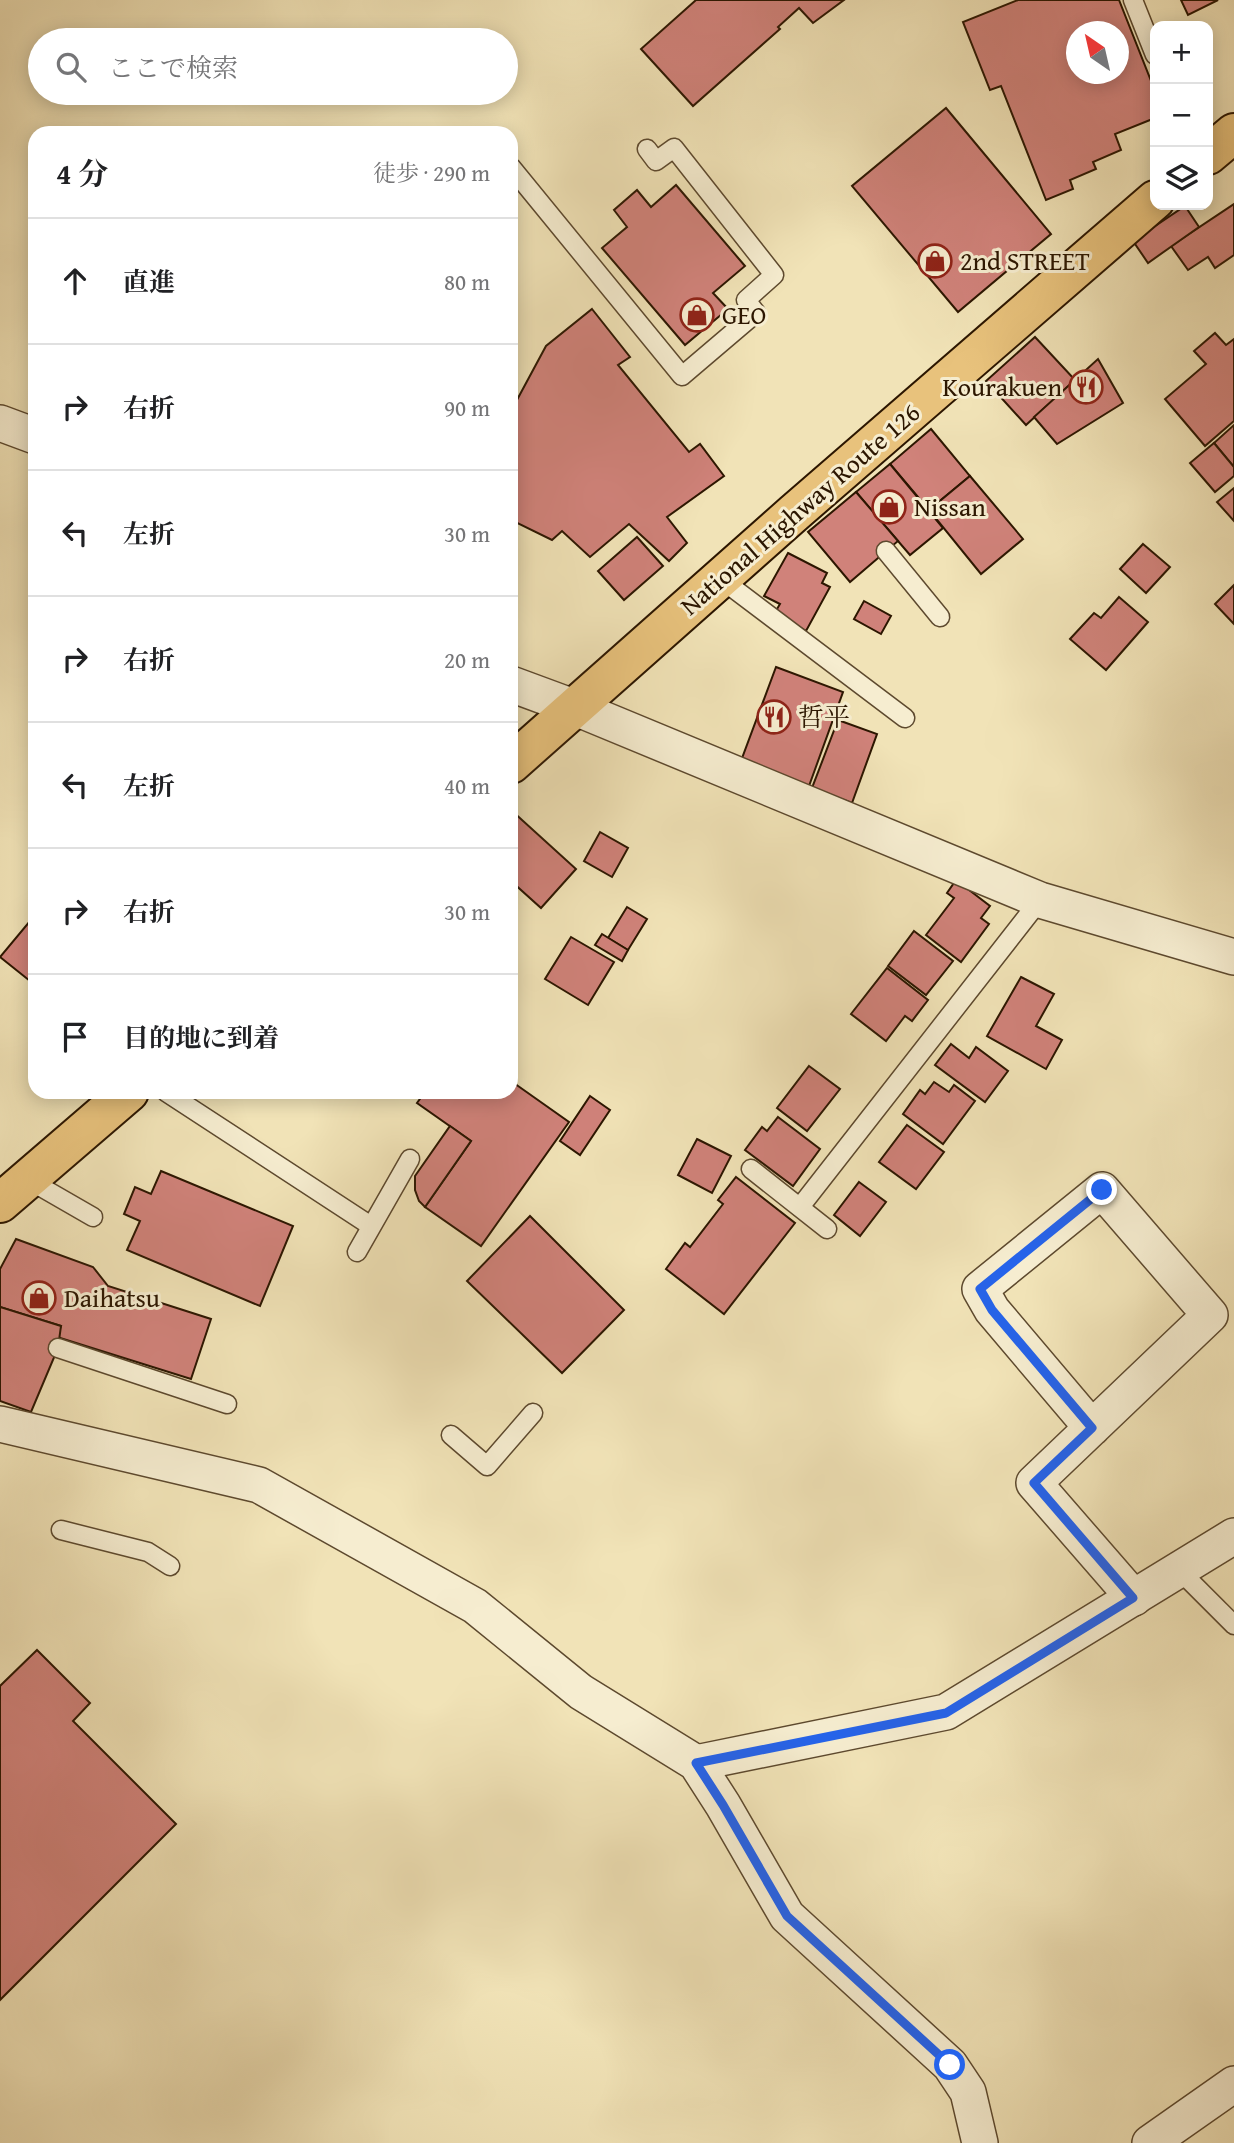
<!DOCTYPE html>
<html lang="ja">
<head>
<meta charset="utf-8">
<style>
	:root { --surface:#fff; --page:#f6f6f6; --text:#202124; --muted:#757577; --line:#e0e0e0 }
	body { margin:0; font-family:"Gentium Book Plus","Noto Serif JP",serif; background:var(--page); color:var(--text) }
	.controls { position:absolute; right:21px; top:21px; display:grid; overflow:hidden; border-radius:14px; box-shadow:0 4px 18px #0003 }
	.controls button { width:63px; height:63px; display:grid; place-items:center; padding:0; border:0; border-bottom:2px solid var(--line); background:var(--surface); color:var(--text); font:35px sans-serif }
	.compass { position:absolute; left:1066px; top:21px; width:63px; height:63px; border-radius:50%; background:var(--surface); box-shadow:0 4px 18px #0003; rotate:326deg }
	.stop { position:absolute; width:21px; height:21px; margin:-16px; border:5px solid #2563eb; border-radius:50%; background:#fff }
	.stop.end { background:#2563eb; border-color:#fff; box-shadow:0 2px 7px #0008 }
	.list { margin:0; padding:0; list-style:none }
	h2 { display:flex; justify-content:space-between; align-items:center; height:91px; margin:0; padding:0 28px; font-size:30px }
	h2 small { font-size:23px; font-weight:400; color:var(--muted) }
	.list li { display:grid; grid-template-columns:46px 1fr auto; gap:21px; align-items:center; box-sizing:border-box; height:126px; padding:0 28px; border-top:2px solid var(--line) }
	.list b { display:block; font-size:26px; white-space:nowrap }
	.list em { font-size:23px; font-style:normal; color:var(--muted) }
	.icon { flex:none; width:38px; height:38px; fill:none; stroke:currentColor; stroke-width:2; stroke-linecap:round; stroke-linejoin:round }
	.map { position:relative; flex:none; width:1234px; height:2143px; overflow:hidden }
	.search { position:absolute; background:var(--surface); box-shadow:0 4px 18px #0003; left:28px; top:28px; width:490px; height:77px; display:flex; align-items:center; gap:18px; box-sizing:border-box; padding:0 24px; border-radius:38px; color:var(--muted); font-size:26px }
	.panel { position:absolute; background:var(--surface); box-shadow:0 4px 18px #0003; left:28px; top:126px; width:490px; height:973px; border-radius:21px }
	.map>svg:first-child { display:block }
</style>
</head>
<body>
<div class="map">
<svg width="1234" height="2143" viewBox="0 0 1234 2143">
	<rect width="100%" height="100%" fill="#f1e3b7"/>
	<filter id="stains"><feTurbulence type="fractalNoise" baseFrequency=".00286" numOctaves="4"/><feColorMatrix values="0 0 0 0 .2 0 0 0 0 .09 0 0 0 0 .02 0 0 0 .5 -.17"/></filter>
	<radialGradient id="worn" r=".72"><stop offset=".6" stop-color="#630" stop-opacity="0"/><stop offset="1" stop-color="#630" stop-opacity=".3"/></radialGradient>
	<!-- building -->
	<g fill="#d0827a" stroke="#2c1600" stroke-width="2" fill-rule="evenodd">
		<polygon points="696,0 844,0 813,23 799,8 778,27 780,29 693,106 641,49"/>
		<path d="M1018 0H1119L1155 91V118L1115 134 1121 150 1093 162 1096 169 1070 180 1073 189 1046 200 1001 86 990 90 963 22ZM1076 32H1118V74H1076Z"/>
		<polygon points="1181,0 1218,0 1188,15"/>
		<polygon points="946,108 1051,234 958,312 852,186"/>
		<polygon points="676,185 745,266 713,293 728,309 685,345 602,248 627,227 614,210 637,190 651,207"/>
		<polygon points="1234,204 1234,255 1215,268 1208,257 1188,270 1171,246"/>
		<polygon points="1185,206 1199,227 1148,263 1133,241"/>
		<polygon points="592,309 630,357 618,365 689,452 700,444 724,476 667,517 687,543 669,561 629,524 590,557 562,531 552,540 511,520 511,411 546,346"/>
		<polygon points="1215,333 1226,345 1234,339 1234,421 1205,446 1165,399 1206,364 1194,351"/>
		<polygon points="1035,337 1075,380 1026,425 986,381"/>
		<polygon points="1098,359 1123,403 1057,444 1034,417"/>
		<polygon points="1234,425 1234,467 1214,443"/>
		<polygon points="931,429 970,476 929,510 890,464"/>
		<polygon points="1214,443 1234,467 1234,476 1215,492 1190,463"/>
		<polygon points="890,464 943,528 910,555 856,492"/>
		<polygon points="970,476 1023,539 981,574 929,510"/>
		<polygon points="1234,488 1234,521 1217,502"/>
		<polygon points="856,492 898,541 850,582 808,532"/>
		<polygon points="637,537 663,566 624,600 598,571"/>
		<polygon points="1143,544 1170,567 1146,593 1120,569"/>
		<polygon points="788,553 827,573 822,583 830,587 806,631 774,614 780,604 764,596"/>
		<polygon points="1234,585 1234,624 1215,604"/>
		<polygon points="1119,597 1148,622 1106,670 1070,639 1094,613 1101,618"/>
		<polygon points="864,601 891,616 881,634 854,619"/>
		<polygon points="776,667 843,692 809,786 741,761"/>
		<polygon points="838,720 877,734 852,803 812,788"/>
		<polygon points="511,810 576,869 541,908 511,881"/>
		<polygon points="600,832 628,848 612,877 584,861"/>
		<polygon points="956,880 990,906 981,918 989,924 961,962 926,935 954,898 947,893"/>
		<polygon points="627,907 647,919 628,950 608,938"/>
		<polygon points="35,915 35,985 0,957"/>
		<polygon points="914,931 953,961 926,995 888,966"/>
		<polygon points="602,934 628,950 622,961 595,945"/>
		<polygon points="571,937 614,962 588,1005 545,979"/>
		<polygon points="887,968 928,1000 912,1021 905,1016 886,1041 851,1014"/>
		<polygon points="1021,977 1054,994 1036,1026 1062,1040 1046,1069 987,1036"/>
		<polygon points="951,1044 969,1058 976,1047 1008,1071 985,1102 935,1065"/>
		<polygon points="809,1066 840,1089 807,1131 777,1108"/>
		<polygon points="511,1081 569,1122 481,1246 425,1207 471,1141 417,1103 425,1092 511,1092"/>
		<polygon points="934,1082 949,1092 954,1085 975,1101 943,1144 903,1114 920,1090 925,1094"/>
		<polygon points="590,1096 610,1110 580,1155 560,1141"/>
		<polygon points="778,1117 820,1149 793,1186 745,1150 762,1127 767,1131"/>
		<polygon points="907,1125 944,1152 916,1189 879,1162"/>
		<polygon points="450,1126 471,1141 425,1207 419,1201 415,1190 415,1176"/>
		<polygon points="697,1139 731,1156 712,1193 678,1175"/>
		<polygon points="161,1171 293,1226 260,1306 127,1250 140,1221 124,1214 135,1187 151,1194"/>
		<polygon points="736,1177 795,1223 724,1314 666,1269 685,1243 690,1247 723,1204 718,1200"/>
		<polygon points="859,1182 886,1202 860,1236 834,1215"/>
		<polygon points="530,1216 624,1310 562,1373 467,1281"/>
		<polygon points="16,1239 93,1267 108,1286 211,1319 191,1379 57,1337 61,1326 0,1307 0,1269"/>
		<polygon points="0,1307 61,1326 58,1348 31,1412 0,1401"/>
		<polygon points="37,1650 90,1703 73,1721 176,1824 0,2000 0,1686"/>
	</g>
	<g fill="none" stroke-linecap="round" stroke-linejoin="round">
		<defs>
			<g id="service">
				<polyline points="1133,0 1155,55"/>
				<polyline points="511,167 682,376 756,313 746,300 774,275 674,148 656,161 647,149"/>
				<polyline points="886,551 940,617"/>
				<polyline points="721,579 905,718"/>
				<polyline points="166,1092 371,1226"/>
				<polyline points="751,1169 827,1229"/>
				<polyline points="27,1179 93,1217"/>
				<polyline points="800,1207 1040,900"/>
				<polyline points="357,1252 410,1159"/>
				<polyline points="58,1348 227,1404"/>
				<polyline points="451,1435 487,1466 533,1413"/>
				<polyline points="61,1530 148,1552 170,1566"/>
				<polyline points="1179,1570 1234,1625"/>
			</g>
			<g id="minor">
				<polyline points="0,423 35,436"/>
				<polyline points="511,684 576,708 1040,900 1234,957"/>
				<polyline points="0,1424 259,1485 475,1606 581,1692 696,1763 723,1805 787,1916 950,2065 968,2092 980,2143"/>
				<polyline points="1092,1428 992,1310 980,1289 1102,1190 1210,1315 1034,1483 1134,1598"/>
				<polyline points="696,1763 946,1712 1234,1536"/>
				<polyline points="1150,2143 1234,2084"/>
			</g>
			<g id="trunk">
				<polyline points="1208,155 1234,133"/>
				<polyline points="511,764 794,513 1155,200"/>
				<polyline points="0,1203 129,1092"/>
			</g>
		</defs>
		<!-- service casing -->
		<use href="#service" stroke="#5d492e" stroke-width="21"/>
		<!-- minor casing -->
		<use href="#minor" stroke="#5d492e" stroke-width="38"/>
		<!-- trunk casing -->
		<use href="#trunk" stroke="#2c1600" stroke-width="42"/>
		<!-- service -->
		<use href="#service" stroke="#f6edd0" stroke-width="18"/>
		<!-- minor -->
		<use href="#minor" stroke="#f6edd0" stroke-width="35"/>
		<!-- trunk -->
		<use href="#trunk" stroke="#e8c27c" stroke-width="38"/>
	</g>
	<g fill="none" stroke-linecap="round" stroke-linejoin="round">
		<!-- route -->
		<polyline stroke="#2563eb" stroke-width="9" points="950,2065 787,1916 723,1805 696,1763 946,1713 1133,1598 1034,1483 1092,1428 992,1310 980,1289 1102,1190"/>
	</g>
	<!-- icons -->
	<defs>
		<symbol id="shop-ring" viewBox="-11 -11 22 22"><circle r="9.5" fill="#f6edd0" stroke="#8f2418" stroke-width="1.5"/><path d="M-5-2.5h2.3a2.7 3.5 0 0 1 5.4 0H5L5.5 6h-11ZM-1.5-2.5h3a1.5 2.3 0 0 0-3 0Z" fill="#8f2418"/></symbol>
		<symbol id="restaurant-ring" viewBox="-11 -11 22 22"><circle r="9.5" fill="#f6edd0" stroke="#8f2418" stroke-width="1.5"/><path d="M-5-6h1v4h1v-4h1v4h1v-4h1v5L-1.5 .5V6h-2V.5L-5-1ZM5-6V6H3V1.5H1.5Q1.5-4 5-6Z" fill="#8f2418"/></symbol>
	</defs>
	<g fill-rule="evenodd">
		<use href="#shop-ring" x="916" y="242" width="38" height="38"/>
		<use href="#shop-ring" x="678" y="296" width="38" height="38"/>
		<use href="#restaurant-ring" x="1067" y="368" width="38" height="38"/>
		<use href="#shop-ring" x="870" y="488" width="38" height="38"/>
		<use href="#restaurant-ring" x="755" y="698" width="38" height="38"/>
		<use href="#shop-ring" x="20" y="1279" width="38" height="38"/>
	</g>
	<g text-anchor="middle" stroke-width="6" stroke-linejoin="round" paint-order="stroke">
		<!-- poi labels -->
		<g font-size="26" fill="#2c1600" stroke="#f6edd0" text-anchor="start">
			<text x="960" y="270">2nd STREET</text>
			<text x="722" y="324">GEO</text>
			<text x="1062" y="396" text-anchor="end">Kourakuen</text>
			<text x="914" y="516">Nissan</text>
			<text x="798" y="726">哲平</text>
			<text x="64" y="1307">Daihatsu</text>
		</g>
		<!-- street labels -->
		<g font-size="26" fill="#2c1600" stroke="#f6edd0">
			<text transform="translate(800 509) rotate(-41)" y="9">National Highway Route 126</text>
		</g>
	</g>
	<rect width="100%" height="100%" filter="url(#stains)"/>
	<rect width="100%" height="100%" fill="url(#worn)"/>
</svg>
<div class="controls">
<button>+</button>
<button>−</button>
<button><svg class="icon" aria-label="layers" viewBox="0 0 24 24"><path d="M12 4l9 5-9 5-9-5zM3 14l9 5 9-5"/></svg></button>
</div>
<svg class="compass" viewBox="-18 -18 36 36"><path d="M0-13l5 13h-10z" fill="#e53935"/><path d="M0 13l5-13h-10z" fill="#757577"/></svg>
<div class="stop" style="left:950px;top:2065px"></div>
<div class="stop end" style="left:1102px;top:1190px"></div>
<div class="search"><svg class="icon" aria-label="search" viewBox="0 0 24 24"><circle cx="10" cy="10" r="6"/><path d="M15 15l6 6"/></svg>ここで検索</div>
<section class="panel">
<h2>4 分<small>徒歩 · 290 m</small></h2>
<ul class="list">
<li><svg class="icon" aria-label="ahead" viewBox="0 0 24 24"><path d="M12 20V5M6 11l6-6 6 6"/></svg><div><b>直進</b></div><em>80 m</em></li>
<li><svg class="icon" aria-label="right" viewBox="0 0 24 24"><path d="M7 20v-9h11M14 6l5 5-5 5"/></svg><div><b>右折</b></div><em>90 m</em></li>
<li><svg class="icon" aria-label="left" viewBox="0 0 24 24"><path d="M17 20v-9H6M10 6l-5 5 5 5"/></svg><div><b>左折</b></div><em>30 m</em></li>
<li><svg class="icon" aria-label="right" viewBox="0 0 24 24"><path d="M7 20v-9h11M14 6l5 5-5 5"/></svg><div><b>右折</b></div><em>20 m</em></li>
<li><svg class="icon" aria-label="left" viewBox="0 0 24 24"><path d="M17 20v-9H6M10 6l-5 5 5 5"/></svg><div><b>左折</b></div><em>40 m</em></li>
<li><svg class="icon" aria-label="right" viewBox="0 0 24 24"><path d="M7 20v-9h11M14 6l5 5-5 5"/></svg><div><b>右折</b></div><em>30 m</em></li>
<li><svg class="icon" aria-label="arrive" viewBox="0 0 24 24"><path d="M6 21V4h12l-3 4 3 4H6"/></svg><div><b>目的地に到着</b></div></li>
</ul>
</section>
</div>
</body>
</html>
